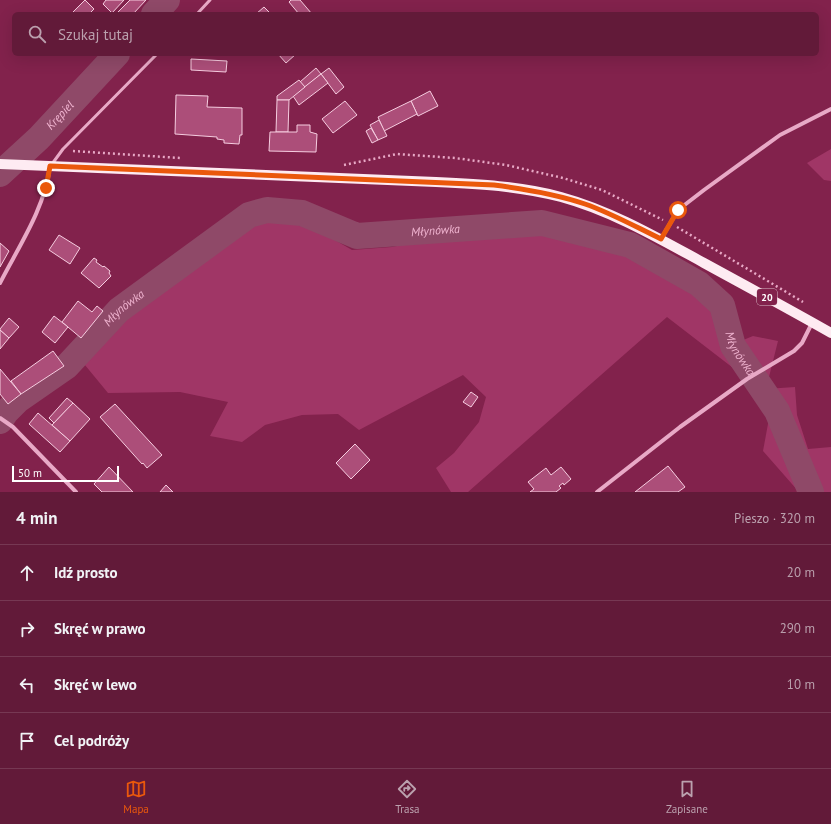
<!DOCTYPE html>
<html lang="pl">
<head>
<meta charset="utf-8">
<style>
	:root { --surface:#621a39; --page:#6b2744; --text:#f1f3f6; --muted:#bba1ae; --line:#763853; --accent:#ea580c }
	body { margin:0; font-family:"PT Sans",sans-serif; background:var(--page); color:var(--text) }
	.scale { position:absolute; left:12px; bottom:10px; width:107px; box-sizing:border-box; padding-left:4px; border:2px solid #fff; border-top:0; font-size:11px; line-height:14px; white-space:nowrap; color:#fff; -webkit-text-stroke:3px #82224c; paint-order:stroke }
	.stop { position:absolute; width:12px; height:12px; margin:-9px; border:3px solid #ea580c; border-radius:50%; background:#fff }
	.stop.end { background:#ea580c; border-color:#fff; box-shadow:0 1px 4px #0008 }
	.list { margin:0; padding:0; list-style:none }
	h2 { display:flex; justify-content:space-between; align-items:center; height:52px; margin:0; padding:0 16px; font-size:17px }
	h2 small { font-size:13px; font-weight:400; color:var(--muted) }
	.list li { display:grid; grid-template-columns:26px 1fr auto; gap:12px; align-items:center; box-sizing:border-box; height:56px; padding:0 16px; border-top:1px solid var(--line) }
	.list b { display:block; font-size:15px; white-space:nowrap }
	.list em { font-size:13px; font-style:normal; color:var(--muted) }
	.icon { flex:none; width:22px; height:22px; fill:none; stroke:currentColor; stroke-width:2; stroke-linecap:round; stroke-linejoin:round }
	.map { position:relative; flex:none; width:831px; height:492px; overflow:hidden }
	.search { position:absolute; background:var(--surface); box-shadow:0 4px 16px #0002; left:12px; right:12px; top:12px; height:44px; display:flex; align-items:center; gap:10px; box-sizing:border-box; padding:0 14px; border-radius:6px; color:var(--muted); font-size:15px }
	.sheet { height:276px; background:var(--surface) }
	nav { display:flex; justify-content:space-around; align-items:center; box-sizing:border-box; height:56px; border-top:1px solid var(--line); background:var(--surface); font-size:11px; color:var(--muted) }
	nav a { display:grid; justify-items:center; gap:2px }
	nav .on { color:var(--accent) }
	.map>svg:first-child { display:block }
</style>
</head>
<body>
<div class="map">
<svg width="831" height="492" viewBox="0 0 831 492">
	<rect width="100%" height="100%" fill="#82224c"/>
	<!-- green -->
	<g fill="#a03666">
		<polygon points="831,149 831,181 824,180 807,163"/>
		<polygon points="268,212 292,215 352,250 392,247 481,229 506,231 544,230 627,249 642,255 702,295 732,319 736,343 753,336 778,341 766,389 795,387 797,415 808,449 831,447 831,492 799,492 763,451 770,413 737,371 667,317 468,492 451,492 436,468 454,453 479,422 486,397 463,375 359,430 338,414 302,415 265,425 242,442 210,436 228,402 180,392 108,393 80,359 109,334 142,302 251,218"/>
	</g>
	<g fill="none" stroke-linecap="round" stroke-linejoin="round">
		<!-- river -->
		<g stroke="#8f4968" stroke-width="26">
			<polyline points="154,14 167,0"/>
			<path id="s1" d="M0 174 39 138 117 54"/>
			<path id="s2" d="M0 421 6 412 18 400 67 366 119 310 249 215 267 210 302 213 357 236 542 223 630 245 699 284 722 305 733 346 777 411 811 492"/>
		</g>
	</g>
	<!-- building -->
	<g fill="#ac4e79" stroke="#f6cde0">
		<polygon points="85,0 94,9 89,14 71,14"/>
		<polygon points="106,0 124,0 112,13 103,4"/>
		<polygon points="130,0 146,0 133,14 116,14"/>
		<polygon points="291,0 300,0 312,14 299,14 289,2"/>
		<polygon points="264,7 271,14 256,14"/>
		<polygon points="278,54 296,54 286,63"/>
		<polygon points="191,59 227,61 226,72 191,70"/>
		<polygon points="316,68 321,74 305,87 300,82"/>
		<polygon points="329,68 344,87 336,94 321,74"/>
		<polygon points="321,74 328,83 299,105 293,96"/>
		<polygon points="299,80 305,87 289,100 277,100 277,96"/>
		<polygon points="430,91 438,106 418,116 411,101"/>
		<polygon points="176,95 208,96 207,107 242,108 242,135 240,135 239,144 224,143 224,140 217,139 217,137 175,134"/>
		<polygon points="277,100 289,100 288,132 276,132"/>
		<polygon points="345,101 357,115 333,133 322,119"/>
		<polygon points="411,101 417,114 384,131 378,117"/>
		<polygon points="379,120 387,136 378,140 370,125"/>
		<polygon points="297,125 310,125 310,132 317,134 316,152 269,151 270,132 297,132"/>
		<polygon points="371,128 378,140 372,143 366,131"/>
		<polygon points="59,235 80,248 70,264 49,250"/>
		<polygon points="0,243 9,251 0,267"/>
		<polygon points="94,258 97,260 96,262 103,267 104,266 110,271 109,273 111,276 99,288 81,273"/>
		<polygon points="78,301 92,312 97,306 103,311 81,338 62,322"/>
		<polygon points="54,316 68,327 55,343 42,332"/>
		<polygon points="9,318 19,327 9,338 0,330 0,329"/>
		<polygon points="0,330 9,338 0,349"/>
		<polygon points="53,351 64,366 21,394 11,381"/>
		<polygon points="0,369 21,394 8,404 0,394"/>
		<polygon points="471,392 478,397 471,407 463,402"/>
		<polygon points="67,398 73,403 54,423 49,418"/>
		<polygon points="73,403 90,419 70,441 52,425"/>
		<polygon points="115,404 162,455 147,468 143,463 142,464 100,417"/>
		<polygon points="38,413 70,441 60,452 29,424"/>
		<polygon points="355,444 370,460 351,479 336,463"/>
		<polygon points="668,466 685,487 678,492 635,492"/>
		<polygon points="109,467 133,492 102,492 94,484"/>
		<polygon points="561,467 571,479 564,485 563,483 559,486 561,488 556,492 530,492 534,489 528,482 546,468 551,475"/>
		<polygon points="166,485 173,492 160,492"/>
	</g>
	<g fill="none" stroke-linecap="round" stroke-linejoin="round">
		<!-- path -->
		<g stroke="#e8a9c6" stroke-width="2.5" stroke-dasharray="2 3" stroke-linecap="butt">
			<polyline points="73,151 180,158"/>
			<polyline points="344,165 397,154 455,158 506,165 563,178 602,190 663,220"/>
			<polyline points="677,227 803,302"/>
		</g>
		<!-- lane -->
		<g stroke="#e8a9c6" stroke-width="3">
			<polyline points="197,14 210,0"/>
			<polyline points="52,164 63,149 157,54"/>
		</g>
		<!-- street -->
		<g stroke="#e8a9c6" stroke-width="4">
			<polyline points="661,239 678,210 704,190 780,135 831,109"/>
			<path d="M0 283C19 246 45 208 50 166"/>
			<polyline points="0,418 13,427 76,492"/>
			<polyline points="597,492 680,427 747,379 794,351 802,343 812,323"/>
		</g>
		<!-- primary -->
		<path stroke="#feebf2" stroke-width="10" d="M0 164 436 182C478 184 520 186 561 197 612 211 658 238 704 263 746 286 789 309 831 333"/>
	</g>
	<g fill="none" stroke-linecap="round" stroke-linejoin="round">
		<!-- route -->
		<path stroke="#ea580c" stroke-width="5" d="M46 188 50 166 494 185C525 189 556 194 585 204 611 213 636 227 661 239L678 210"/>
	</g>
	<g text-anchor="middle" stroke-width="3.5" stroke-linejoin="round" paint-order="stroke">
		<!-- shield labels -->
		<rect fill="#82224c" stroke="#dabdc9" stroke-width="1" x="757" y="289" width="20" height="16" rx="3"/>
		<g font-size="10" font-weight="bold" fill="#fff">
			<text x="767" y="301">20</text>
		</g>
		<!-- water labels -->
		<g font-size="12" font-style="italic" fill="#f0b4d0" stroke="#82224c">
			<text dy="4" stroke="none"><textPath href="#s1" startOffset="84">Krępiel</textPath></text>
			<text dy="4" stroke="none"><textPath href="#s2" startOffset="517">Młynówka</textPath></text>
			<text dy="4" stroke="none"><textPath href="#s2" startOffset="169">Młynówka</textPath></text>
			<text dy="4" stroke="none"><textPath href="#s2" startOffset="877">Młynówka</textPath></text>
		</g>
	</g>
</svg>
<div class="scale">50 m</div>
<div class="stop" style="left:678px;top:210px"></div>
<div class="stop end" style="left:46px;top:188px"></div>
<div class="search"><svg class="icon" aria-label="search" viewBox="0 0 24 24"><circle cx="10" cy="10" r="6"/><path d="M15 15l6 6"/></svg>Szukaj tutaj</div>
</div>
<section class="sheet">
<h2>4 min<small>Pieszo · 320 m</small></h2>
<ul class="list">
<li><svg class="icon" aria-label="ahead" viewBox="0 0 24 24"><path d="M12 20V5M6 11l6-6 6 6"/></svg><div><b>Idź prosto</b></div><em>20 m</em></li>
<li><svg class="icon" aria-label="right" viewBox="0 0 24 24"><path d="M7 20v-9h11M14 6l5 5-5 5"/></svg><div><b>Skręć w prawo</b></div><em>290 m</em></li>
<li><svg class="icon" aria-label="left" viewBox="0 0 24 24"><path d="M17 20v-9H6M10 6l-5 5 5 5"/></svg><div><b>Skręć w lewo</b></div><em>10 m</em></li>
<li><svg class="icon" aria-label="arrive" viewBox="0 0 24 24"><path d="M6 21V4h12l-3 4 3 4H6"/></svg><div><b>Cel podróży</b></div></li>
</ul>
</section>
<nav>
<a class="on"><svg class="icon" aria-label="map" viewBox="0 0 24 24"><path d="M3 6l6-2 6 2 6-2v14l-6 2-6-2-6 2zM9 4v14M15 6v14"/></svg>Mapa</a>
<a><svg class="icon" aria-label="directions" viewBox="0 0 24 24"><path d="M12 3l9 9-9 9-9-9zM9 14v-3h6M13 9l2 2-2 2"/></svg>Trasa</a>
<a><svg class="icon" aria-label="saved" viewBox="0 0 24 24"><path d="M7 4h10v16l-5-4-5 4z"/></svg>Zapisane</a>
</nav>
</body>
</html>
